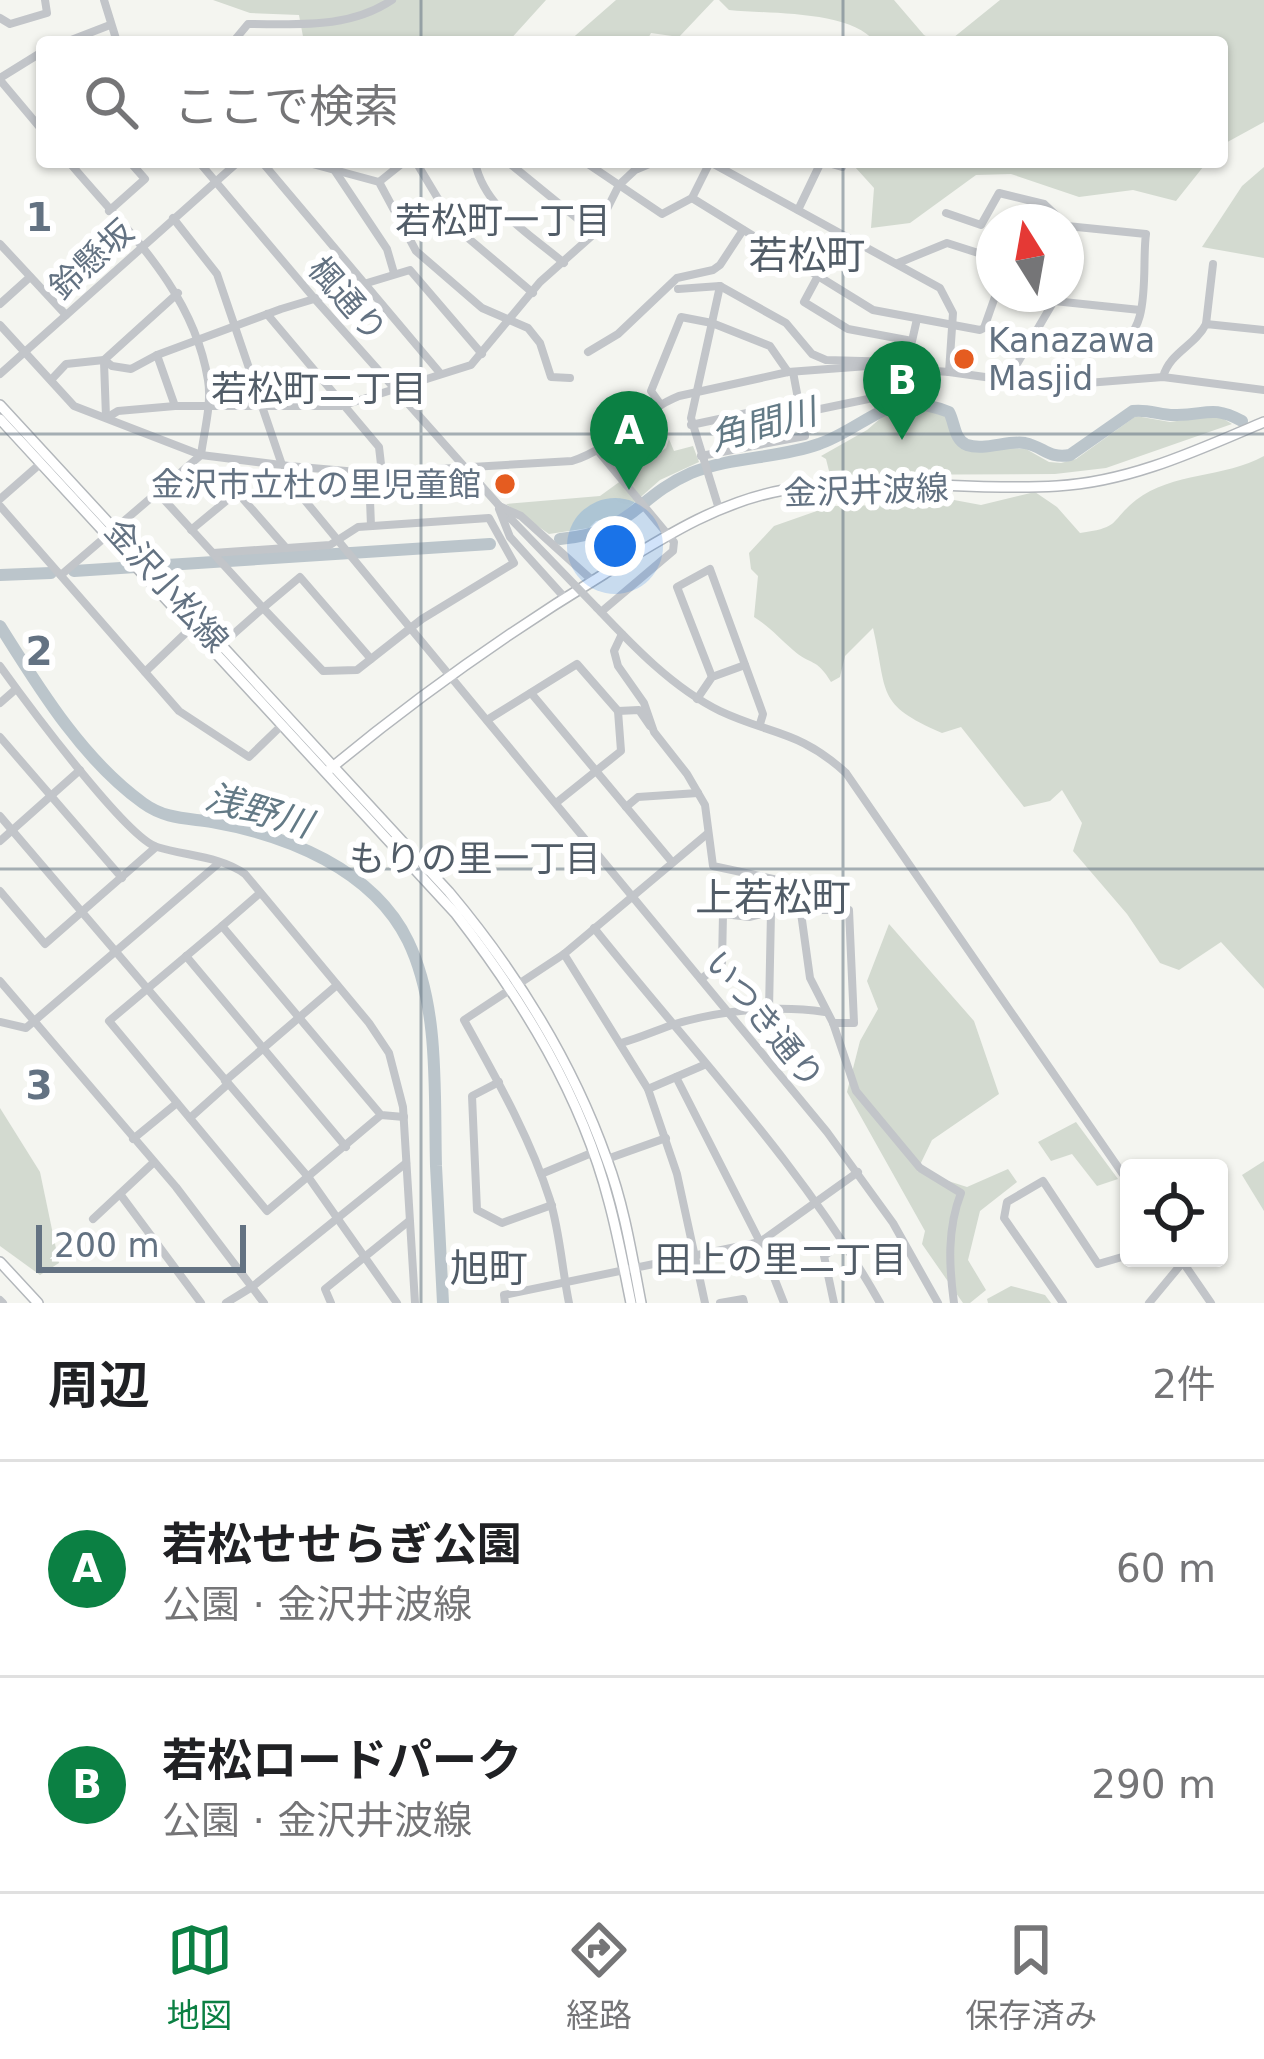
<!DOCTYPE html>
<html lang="ja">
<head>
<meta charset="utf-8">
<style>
	:root { --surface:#fff; --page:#f6f6f6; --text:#202124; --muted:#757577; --line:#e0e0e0; --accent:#0b8043 }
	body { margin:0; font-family:"DejaVu Sans","Noto Sans JP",sans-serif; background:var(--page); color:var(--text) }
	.controls { position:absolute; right:36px; bottom:36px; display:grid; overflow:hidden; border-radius:12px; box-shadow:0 3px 9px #0004 }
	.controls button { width:108px; height:108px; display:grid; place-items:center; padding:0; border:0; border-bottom:3px solid var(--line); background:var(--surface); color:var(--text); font:60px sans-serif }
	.compass { position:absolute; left:976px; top:204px; width:108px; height:108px; border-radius:50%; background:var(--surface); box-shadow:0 3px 9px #0004; rotate:349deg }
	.scale { position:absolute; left:36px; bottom:30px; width:210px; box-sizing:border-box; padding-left:12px; border:6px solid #637282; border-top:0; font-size:33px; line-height:42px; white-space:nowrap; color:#637282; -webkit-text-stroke:9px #fff; paint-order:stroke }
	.you { position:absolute; left:615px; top:546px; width:42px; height:42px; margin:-30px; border:9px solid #fff; border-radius:50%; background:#1a73e8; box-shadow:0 0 0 18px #1a73e833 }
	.badge { display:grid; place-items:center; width:78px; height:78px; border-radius:50%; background:var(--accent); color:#fff; font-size:39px; font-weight:700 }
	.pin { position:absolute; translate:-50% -99px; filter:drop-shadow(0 3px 6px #0008) }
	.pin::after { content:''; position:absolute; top:63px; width:42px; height:36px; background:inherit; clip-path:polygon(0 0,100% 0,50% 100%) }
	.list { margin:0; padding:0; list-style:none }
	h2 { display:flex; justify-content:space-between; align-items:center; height:156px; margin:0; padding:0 48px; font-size:51px }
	h2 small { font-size:39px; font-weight:400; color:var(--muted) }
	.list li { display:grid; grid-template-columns:78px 1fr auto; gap:36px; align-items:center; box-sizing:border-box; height:216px; padding:0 48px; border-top:3px solid var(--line) }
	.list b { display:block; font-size:45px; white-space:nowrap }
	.list p { margin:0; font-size:39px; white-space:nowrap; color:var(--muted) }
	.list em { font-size:39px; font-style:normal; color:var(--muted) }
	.icon { flex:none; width:66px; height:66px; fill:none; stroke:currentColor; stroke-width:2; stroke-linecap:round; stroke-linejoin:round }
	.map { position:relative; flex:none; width:1264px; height:1303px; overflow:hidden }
	.search { position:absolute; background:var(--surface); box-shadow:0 3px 9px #0004; left:36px; right:36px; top:36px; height:132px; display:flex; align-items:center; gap:30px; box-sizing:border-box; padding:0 42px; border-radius:12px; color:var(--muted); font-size:45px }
	.sheet { height:588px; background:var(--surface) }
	nav { display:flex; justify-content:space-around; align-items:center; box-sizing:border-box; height:168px; border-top:3px solid var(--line); background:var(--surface); font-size:33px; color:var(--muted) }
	nav a { display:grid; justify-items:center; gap:6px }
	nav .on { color:var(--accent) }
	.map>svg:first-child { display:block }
</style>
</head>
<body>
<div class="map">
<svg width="1264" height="1303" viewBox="0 0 1264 1303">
	<rect width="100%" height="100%" fill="#f4f5f0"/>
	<!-- green -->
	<g fill="#d3dad0">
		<polygon points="213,0 546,0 508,42 304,42 299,15 250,13"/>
		<polygon points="616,0 714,0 679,37 651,33 646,42 568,42"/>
		<path d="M719 0H894L924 35 937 42H875C851 10 768 14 729 10Z"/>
		<polygon points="1000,0 1264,0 1264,122 1222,145 1222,42 948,42"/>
		<polygon points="856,162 1207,162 1176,201 1133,190 1079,197 1011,174 976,175 910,223 871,228 874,188 855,167"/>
		<polygon points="1264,167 1264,258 1202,247 1242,186"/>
		<polygon points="896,405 931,406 949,412 958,437 968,446 1026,449 1049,462 1061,463 1076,459 1136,416 1170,422 1217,415 1232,424 1106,468 1055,474 830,475 826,459 821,456 867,430"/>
		<polygon points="669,439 674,451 693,446 699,462 660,480 618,517 596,521 589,528 549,534 506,504 600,496 666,448"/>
		<path d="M1264 456V989L1221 942 1179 970 1160 963 1127 914 1073 851 1082 823 1062 790 1050 801 1024 807 961 727 942 733C875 704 888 693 873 628L845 656 840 677 831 682C816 657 811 666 793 650 779 638 770 627 754 617L758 576 751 569 749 553 774 526 831 506 891 505 927 495 981 505 1035 492 1057 507 1080 533C1122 527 1108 523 1136 500 1172 472 1225 478 1264 456Z"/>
		<polygon points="889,924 974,1021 999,1094 932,1140 917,1171 967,1187 1008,1169 1017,1182 980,1211 968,1260 986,1290 970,1303 963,1303 922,1244 925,1231 847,1092 860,1041 878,1009 867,981"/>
		<polygon points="0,1108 40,1172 59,1263 40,1275 0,1246"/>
		<polygon points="1076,1122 1118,1179 1097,1186 1072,1154 1051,1161 1038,1142"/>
		<polygon points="1264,1161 1264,1211 1242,1175"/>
		<polygon points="1011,1286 1045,1295 1051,1303 988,1303 987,1299"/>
	</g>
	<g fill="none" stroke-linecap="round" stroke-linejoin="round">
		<!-- river -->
		<g stroke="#bbc5cb" stroke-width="12">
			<path d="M560 539C633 533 634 498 691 473 732 456 777 459 819 444 844 436 872 413 894 406 911 401 933 406 949 412 955 423 954 440 967 445 984 451 1008 440 1025 443 1044 447 1049 459 1070 455L1133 411C1148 409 1160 415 1174 415 1206 416 1210 404 1242 421"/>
			<polyline points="74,571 490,544"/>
			<polyline points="0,575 51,573"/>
			<path d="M0 626C39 688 82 759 143 803 165 819 186 818 212 822 286 835 373 869 408 941 440 1007 434 1094 436 1166 438 1212 441 1257 443 1303"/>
		</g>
		<defs>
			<g id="major">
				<path d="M0 405 449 892C516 972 572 1061 607 1160 624 1205 632 1256 641 1303"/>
				<path d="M0 419 456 914C523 1001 581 1094 609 1202 618 1235 624 1269 631 1303"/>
				<path d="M330 769C417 697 507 633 604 574 661 539 717 502 784 490 873 474 967 492 1057 486 1130 482 1198 450 1264 422"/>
				<polyline points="0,1262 38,1303"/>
			</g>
		</defs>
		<!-- major casing -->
		<use href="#major" stroke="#b3b7bb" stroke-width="12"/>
		<!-- minor -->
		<g stroke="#c2c5c9" stroke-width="8">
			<polyline points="104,0 117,42"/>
			<polyline points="0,18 10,24 47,13 45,0"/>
			<polyline points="66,42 110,25"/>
			<path d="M233 42 248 24C298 24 349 29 392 0"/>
			<polyline points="0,78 42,52"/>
			<polyline points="0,80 42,130"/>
			<path d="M69 162C125 229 193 289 208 380 212 403 204 432 201 455"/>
			<polyline points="199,162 314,298 511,519"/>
			<polyline points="262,162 440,373"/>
			<polyline points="305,162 379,182 416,251 482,308 528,328 540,343 551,377 570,378"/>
			<polyline points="416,162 455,227 533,293"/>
			<path d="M475 162C484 208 530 234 564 263"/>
			<polyline points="508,162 595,233"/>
			<polyline points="585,162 662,214 692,198 710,162"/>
			<polyline points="710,162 940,288 953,313 949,372"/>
			<polyline points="825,162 842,167"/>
			<polyline points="335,171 387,249 394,273"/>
			<polyline points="379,182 404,162"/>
			<polyline points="692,198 873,310 980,330 984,328 996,294"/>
			<polyline points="798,210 821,162"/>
			<polyline points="109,211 145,179 130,162"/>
			<polyline points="946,213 981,225 999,193 1044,204 1063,222"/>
			<polyline points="173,218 217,274 282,465"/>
			<polyline points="0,244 66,315"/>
			<polyline points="898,263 947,243 994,258"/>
			<polyline points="1066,275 1071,231 1066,225"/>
			<polyline points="818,276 804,302 848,329 912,341 917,319"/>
			<polyline points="678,289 720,286 786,323 812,354 826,360 897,362"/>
			<polyline points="1054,301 1140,310"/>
			<polyline points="0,304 30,277"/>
			<polyline points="267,314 379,447 382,473"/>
			<polyline points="1206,324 1213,264"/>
			<polyline points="0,325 74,406 201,455 289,466 288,480 827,1132 893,1223 938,1303"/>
			<path d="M1034 337 1111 346C1154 339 1141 268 1146 234L1067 226"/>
			<polyline points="588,352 618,334 677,278 713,270 720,265 743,230"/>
			<polyline points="157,355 175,406"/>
			<polyline points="104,360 178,293"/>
			<polyline points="104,362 106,417"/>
			<polyline points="0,374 238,162"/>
			<path d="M1163 377C1170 352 1195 346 1206 324L1264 330"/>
			<polyline points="51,380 66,364 104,360 112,366 131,369 157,355 281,309 410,270 482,354"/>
			<polyline points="1007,381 1058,294"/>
			<polyline points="661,405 651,391 681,317 712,323 770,346 788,372"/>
			<polyline points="801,413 873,398 879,407"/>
			<polyline points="108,417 118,411 175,406 341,406 471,365 540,282 595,233 619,185 635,170 654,162"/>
			<polyline points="691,425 798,402"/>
			<polyline points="598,451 674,542 673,551 601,612"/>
			<polyline points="701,456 805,436 793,372"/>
			<path d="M289 466 369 473 572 461C614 448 639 412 679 396L788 372 868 366 949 372 1049 386 1163 377 1264 390"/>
			<polyline points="369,474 371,526"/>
			<polyline points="158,493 263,608 300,577 371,659"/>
			<polyline points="0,499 40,464"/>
			<polyline points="0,506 179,711 249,757 282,725"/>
			<polyline points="499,506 521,516 593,581"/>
			<polyline points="499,509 510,537 565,598"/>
			<polyline points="719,509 691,418 720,286"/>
			<polyline points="191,530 237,492 286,548"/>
			<polyline points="213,553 330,545 358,527 489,518 514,563 422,619 357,670 323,671 263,608 221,645"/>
			<polyline points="61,575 201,455"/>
			<path d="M597 608C633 646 673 688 720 711 771 735 799 730 846 773L1129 1183"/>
			<path d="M622 634 614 651 618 666 644 703 654 732 687 774 705 805 713 866 797 884 810 978 833 1023 856 1091 920 1168 961 1193C947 1229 949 1266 954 1303"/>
			<path d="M0 666C23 698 126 838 157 847 186 856 220 856 245 874L369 1023 389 1053 403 1107 415 1303"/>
			<polyline points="145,672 192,627"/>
			<polyline points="712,677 677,587 710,569 763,714 760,724"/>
			<polyline points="531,693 672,862"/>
			<polyline points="697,699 712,677 745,665"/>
			<polyline points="0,703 16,689"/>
			<polyline points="618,711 639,710 650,726"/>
			<polyline points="487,720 577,664 618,711 621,751 556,803"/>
			<polyline points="0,737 122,878"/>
			<polyline points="626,807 638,797 698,793"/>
			<polyline points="0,816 309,1178 397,1303"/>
			<polyline points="0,841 80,770"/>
			<polyline points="0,891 45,944 156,847"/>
			<polyline points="222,926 260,893"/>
			<path d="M594 928C692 1051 803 1166 880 1303"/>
			<polyline points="564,954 648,1089 677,1174 705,1303"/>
			<polyline points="186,956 346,1147"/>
			<polyline points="701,979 722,963 723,914 750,917 777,910 849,910 854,1023 833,1023"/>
			<polyline points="0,981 176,1187 264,1303"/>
			<polyline points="769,1010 771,912"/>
			<polyline points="0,1022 26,1028 219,863"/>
			<path d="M621 1043C640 1038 657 1030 675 1024 722 1010 777 1005 825 1012"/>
			<polyline points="676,1077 760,1242 858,1172"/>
			<polyline points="225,1081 337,985"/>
			<polyline points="499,1082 472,1096 477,1210 502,1223 552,1205"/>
			<polyline points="648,1089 704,1065"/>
			<polyline points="381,1115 267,1211 109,1021 222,926 381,1115 404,1117"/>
			<polyline points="190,1118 228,1084"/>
			<polyline points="133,1139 177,1103"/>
			<polyline points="607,1159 666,1138"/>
			<polyline points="541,1174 594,1152"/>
			<polyline points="120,1194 201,1303"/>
			<polyline points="93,1219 153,1163"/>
			<polyline points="1180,1258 1211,1303"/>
			<polyline points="0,1300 3,1303"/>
			<polyline points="226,1303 252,1287 406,1163"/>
			<polyline points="331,1303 325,1289 409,1221"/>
			<polyline points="505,1303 504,1295 760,1242 784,1303"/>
			<path d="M569 1303C562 1269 560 1233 550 1200 530 1137 496 1078 464 1020L564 954 707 834"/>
			<polyline points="720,1303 743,1299 744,1303"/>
			<polyline points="834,1303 824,1256 843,1242"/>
			<polyline points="1063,1303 1004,1218 1007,1202 1043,1181 1098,1264 1129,1255"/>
			<polyline points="1149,1303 1183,1262"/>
		</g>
		<!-- major -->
		<use href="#major" stroke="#fff" stroke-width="9"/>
		<!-- minor-bridge -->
		<polyline stroke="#c2c5c9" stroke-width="8" points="511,519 597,608"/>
	</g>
	<!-- grid -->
	<path fill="none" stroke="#637282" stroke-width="3" stroke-opacity="0.55" d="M421 0V42M843 0V42M421 162V1303M843 162V1303M0 434H1264M0 869H1264"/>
	<!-- markers -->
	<g fill="#e55c20" stroke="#fff" stroke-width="4.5">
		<circle cx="964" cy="359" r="12"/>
		<circle cx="505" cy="484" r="12"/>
	</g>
	<g text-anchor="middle" stroke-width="12" stroke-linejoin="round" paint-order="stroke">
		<!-- street labels -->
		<g font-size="33" fill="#637282" stroke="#fff">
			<text transform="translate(91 259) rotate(-42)" y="12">鈴懸坂</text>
			<text transform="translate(348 299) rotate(49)" y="12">楓通り</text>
			<text transform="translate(866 490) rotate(-2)" y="12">金沢井波線</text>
			<text transform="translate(167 585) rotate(48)" y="12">金沢小松線</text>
			<text transform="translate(765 1019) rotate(51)" y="12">いつき通り</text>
		</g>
		<!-- poi labels -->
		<g font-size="33" fill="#637282" stroke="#fff" text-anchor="start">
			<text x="988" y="352">Kanazawa<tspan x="988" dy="38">Masjid</tspan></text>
			<text x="481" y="496" text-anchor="end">金沢市立杜の里児童館</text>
		</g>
		<!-- neighbourhood labels -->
		<g font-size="36" fill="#515c67" stroke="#fff">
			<text x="503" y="233">若松町一丁目</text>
			<text x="319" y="401">若松町二丁目</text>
			<text x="475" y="871">もりの里一丁目</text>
			<text x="781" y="1272">田上の里二丁目</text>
		</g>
		<!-- water labels -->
		<g font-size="36" font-style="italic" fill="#637a86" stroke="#fff">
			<text transform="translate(763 424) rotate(-15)" y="13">角間川</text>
			<text transform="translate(259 810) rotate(16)" y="13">浅野川</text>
		</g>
		<!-- quarter labels -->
		<g font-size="39" fill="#515c67" stroke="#fff">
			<text x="807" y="269">若松町</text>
			<text x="773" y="911">上若松町</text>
			<text x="489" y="1282">旭町</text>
		</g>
	</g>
	<g font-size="39" text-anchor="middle" font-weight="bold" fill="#637282" stroke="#fff" stroke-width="12" stroke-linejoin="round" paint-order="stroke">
		<text x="39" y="231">1</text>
		<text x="39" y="665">2</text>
		<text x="39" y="1099">3</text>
	</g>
</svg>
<div class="controls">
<button><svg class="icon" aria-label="locate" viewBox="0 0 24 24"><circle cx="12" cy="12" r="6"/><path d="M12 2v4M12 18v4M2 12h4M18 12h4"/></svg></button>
</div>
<svg class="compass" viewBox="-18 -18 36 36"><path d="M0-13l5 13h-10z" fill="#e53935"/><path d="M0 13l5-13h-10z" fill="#757577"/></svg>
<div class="scale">200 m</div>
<div class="you"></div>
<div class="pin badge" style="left:629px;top:490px">A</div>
<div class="pin badge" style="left:902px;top:440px">B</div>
<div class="search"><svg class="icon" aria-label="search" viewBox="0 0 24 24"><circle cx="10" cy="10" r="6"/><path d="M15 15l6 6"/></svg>ここで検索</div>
</div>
<section class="sheet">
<h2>周辺<small>2件</small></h2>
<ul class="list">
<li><span class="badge">A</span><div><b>若松せせらぎ公園</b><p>公園 · 金沢井波線</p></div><em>60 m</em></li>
<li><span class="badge">B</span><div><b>若松ロードパーク</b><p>公園 · 金沢井波線</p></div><em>290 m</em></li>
</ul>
</section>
<nav>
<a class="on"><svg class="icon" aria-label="map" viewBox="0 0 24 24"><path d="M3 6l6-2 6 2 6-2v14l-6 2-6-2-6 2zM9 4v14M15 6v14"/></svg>地図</a>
<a><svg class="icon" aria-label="directions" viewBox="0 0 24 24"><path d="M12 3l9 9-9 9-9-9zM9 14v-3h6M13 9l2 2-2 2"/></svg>経路</a>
<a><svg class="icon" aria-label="saved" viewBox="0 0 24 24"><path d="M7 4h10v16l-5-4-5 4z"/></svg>保存済み</a>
</nav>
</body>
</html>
